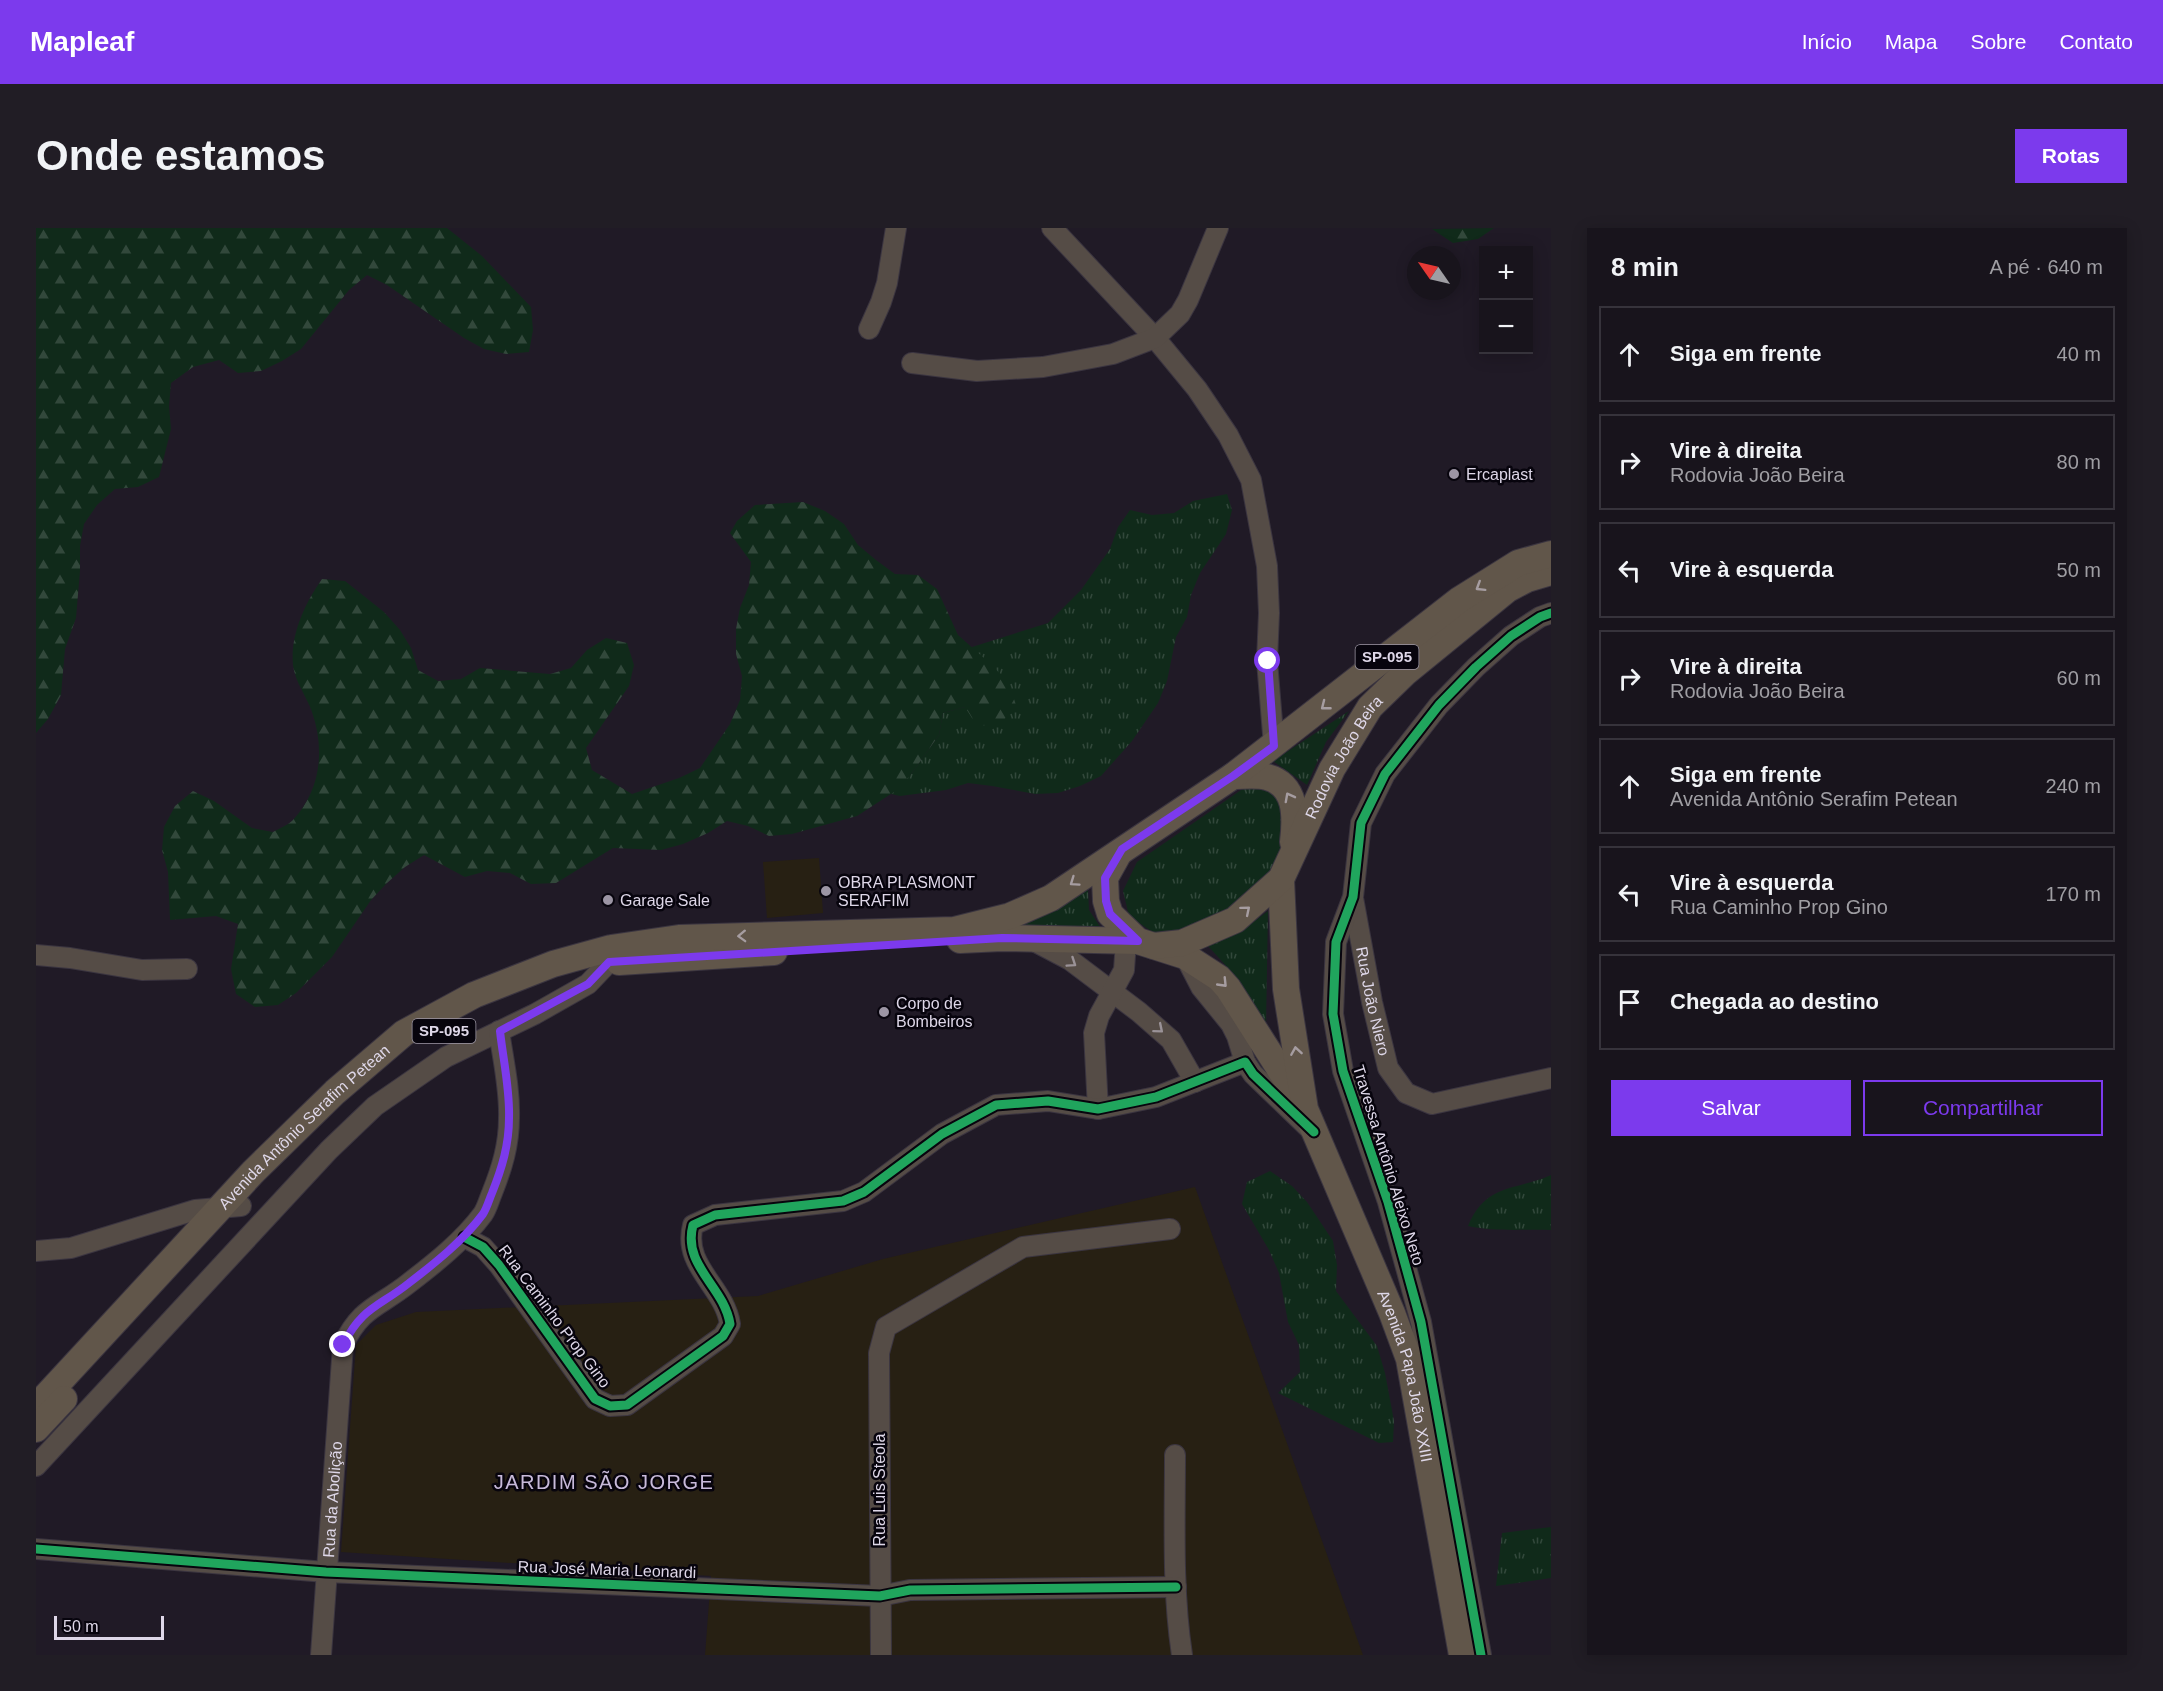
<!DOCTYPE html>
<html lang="pt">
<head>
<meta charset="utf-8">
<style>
	:root { --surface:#18141c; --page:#211d25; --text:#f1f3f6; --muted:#9f9ea3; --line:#36333b; --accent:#7c3aed }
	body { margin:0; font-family:Helvetica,sans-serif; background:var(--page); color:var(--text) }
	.controls { position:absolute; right:18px; top:18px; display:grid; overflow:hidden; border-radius:0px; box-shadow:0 3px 15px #0003 }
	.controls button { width:54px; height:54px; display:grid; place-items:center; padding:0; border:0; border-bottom:2px solid var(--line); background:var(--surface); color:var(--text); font:30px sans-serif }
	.compass { position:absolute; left:1371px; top:18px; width:54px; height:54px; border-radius:50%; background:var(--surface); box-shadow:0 3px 15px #0003; rotate:304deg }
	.scale { position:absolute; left:18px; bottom:15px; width:110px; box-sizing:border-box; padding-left:6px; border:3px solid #ded7e8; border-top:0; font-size:16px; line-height:21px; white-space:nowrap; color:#ded7e8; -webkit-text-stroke:4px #07040d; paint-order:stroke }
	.stop { position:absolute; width:18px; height:18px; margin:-14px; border:4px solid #7c3aed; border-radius:50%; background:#fff }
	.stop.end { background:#7c3aed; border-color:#fff; box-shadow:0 2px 6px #0008 }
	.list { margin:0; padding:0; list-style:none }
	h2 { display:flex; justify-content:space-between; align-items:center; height:78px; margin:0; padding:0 24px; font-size:26px }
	h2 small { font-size:20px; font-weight:400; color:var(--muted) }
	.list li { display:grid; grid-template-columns:39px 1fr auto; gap:18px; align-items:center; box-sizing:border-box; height:96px; margin:0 12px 12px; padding:0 12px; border:2px solid var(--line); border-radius:0px }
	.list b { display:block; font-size:22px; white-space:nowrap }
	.list p { margin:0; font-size:20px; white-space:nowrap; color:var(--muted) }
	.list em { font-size:20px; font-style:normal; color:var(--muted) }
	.actions { display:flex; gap:12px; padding:18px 24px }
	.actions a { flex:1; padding:14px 0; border:2px solid var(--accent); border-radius:0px; text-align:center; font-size:21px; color:var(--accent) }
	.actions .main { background:var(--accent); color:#fff }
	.icon { flex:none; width:33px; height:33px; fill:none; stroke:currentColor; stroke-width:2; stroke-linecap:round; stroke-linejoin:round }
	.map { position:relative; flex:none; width:1515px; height:1427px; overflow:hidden; border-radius:0px }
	header { display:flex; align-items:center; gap:36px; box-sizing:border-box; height:84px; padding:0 30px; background:var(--accent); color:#fff }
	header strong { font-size:28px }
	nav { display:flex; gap:33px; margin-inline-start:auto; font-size:21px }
	.intro { display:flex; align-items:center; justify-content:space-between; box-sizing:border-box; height:144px; padding:0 36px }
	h1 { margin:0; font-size:42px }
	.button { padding:15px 27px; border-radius:0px; background:var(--accent); color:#fff; font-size:21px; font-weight:700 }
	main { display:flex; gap:36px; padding:0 36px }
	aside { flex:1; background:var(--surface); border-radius:0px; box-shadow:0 3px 15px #0003 }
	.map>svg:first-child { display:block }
</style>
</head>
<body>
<header>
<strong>Mapleaf</strong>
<nav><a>Início</a><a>Mapa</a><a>Sobre</a><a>Contato</a></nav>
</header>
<div class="intro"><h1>Onde estamos</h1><a class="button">Rotas</a></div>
<main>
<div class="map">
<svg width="1515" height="1427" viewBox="0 0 1515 1427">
	<defs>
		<pattern id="grass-tufts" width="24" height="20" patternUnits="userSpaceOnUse" patternTransform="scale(1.5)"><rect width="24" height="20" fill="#102a1a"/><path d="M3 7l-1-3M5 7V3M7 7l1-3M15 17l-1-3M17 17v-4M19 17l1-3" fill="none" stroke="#32483b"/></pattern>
		<pattern id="forest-firs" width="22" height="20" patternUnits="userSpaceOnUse" patternTransform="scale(1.5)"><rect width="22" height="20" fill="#102a1a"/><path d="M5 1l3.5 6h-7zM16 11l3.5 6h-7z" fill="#32483b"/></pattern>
	</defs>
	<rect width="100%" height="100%" fill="#201a26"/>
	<!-- industrial -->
	<g fill="#272013">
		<polygon points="783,630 787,685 731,690 727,634"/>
		<polygon points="1159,959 1327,1427 669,1427 675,1348 305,1324 320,1117 340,1097 380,1084 722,1068 847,1031"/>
	</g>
	<!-- grass -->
	<g fill="url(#grass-tufts)">
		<polygon points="1191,266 1196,282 1190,306 1164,345 1155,367 1151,389 1140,409 1131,453 1122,475 1096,513 1065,548 1044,558 1022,565 999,566 956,558 932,555 910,562 864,568 855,566 876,545 903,507 907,485 929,479 936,419 1012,395 1045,362 1074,321 1082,299 1094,282 1116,287 1138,285 1157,273"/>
		<polygon points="1313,483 1290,514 1271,557 1237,533"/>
		<polygon points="1208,560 1235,562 1255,575 1255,623 1194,689 1151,705 1118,705 1093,688 1087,663 1101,634"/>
		<polygon points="1052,661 1053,682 1065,700 984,698 1025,679"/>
		<polygon points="1232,683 1230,799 1203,752 1172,718 1204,704"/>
		<polygon points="1234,943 1256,958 1271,974 1297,1013 1301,1037 1300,1063 1341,1118 1349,1145 1358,1193 1357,1214 1343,1215 1242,1165 1264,1144 1263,1117 1252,1094 1243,1045 1233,1022 1206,976 1211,954"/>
		<path d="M1515 947V1002C1486 1001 1460 1004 1432 998 1450 955 1479 963 1515 947Z"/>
		<polygon points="1515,1299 1515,1350 1460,1358 1466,1305"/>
	</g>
	<!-- forest -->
	<g fill="url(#forest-firs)">
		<polygon points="0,0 411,0 446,28 495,79 497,102 493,124 470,126 448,121 428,110 351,57 331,47 313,62 265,121 246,133 225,143 202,145 183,132 157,139 135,155 133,178 135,201 123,249 102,259 79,261 61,277 48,296 44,318 44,343 40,390 29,421 25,467 12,491 0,505"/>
		<polygon points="1458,0 1442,11 1417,15 1396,1"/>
		<path d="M767 274 789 283 808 296 822 317 840 332 859 346 882 347 901 361 922 407 957 438 973 456 981 480 963 496 941 498 929 479 907 485 903 507 876 545 861 562 821 588 756 606 733 608 712 598 691 593 672 605 647 616 625 622 577 620 520 655 495 656 474 645 451 643 429 649 388 627 369 639 351 655 335 672 296 729 260 765 242 777 219 779 200 766 195 741 202 696 180 688 134 692 132 644 126 622 128 599 139 578 157 563 178 573 216 600 237 604C244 600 252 597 257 592 285 562 289 521 276 484 271 469 259 454 257 437 254 407 269 375 286 351L309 353 348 384 364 402 375 420 382 442 402 453 425 451 444 440 514 446 535 440 551 422 570 410 591 415 598 437 593 458 550 520 556 542 596 566 643 550 664 540 694 496 704 472 706 448 700 426V401L704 380 713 357 715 334 694 305 701 293 719 277Z"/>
	</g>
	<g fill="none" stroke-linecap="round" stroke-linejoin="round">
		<defs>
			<g id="minor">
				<polyline points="1016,0 1119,110 1161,161 1192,207 1215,252 1231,338 1233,385 1231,433 1238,518"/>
				<polyline points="833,101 845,74 851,55 860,0"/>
				<polyline points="876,135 941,143 1007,139 1077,126 1119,110 1144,86 1152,72 1182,0"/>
				<path id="s1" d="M1317 670 1336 774 1352 840 1370 865 1396 876 1515 850"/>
				<polyline points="994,711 1034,732 1103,784 1135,812 1159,854"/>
				<polyline points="0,727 34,730 106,742 151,741"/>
				<polyline points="1149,728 1165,759 1195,796 1201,808 1209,834"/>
				<polyline points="1062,881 1058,805 1063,788 1088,742 1090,713"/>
				<path d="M428 1009 447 1019 463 1037 559 1171 574 1178 591 1177 687 1108 694 1096C688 1058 646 1038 657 997L679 987 807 973 828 964 906 906 960 877 1012 873 1062 881 1120 869 1209 834 1217 846 1275 902"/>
				<polyline points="0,1023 35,1020 159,982 205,978"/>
				<path d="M1139 1227C1139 1293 1136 1361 1146 1427"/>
				<polyline points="0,1238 293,922 339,878 410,829 499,786 552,756 573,734"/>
				<polyline points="0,1321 290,1344 844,1368 874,1362 1140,1359"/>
				<path id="s2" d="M285 1427 307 1117C325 1079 343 1079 373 1055 399 1035 427 1013 447 986 451 980 453 972 456 965 466 940 473 917 473 890 474 861 467 831 463 803"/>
				<polyline points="845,1427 843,1125 850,1099 987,1019 1134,1001"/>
				<polyline points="1445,1427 1385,1094 1352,974 1307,843 1297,786 1300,714 1317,669 1325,595 1349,546 1403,477 1440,439 1475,408 1504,389 1515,385"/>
			</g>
			<g id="major">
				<path d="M1197 548C1207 548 1221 546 1231 549 1261 557 1260 589 1257 614"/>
				<polyline points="1083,625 1069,650 1070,673 1074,686 1102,713 1149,728 1183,750 1192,760 1264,873"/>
				<path id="s3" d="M1245 651 1250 761 1269 881 1356 1085 1373 1131 1426 1427"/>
				<polyline points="924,712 966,710 1102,713"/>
				<path id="s4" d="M1118 718 1146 715 1199 692 1245 651 1296 541 1334 479 1369 445 1472 361 1491 351 1515 344"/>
				<polyline points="583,734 738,724"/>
				<path id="s5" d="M0 1179 217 944 299 864 368 805 438 767 517 736 575 720 643 710 918 702 974 688 1015 670 1197 548 1423 372 1482 335 1515 326"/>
				<polyline points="0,1201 28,1171"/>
			</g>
		</defs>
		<!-- minor casing -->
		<use href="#minor" stroke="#3b3540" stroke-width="22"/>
		<!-- major casing -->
		<use href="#major" stroke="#3b3540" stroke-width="28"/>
		<!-- minor -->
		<use href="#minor" stroke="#554c46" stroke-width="20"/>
		<!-- major -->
		<use href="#major" stroke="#61564a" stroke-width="26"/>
		<defs>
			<g id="cycleway">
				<path d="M428 1009 447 1019 463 1037 559 1171 574 1178 591 1177 687 1108 694 1096C688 1058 646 1038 657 997L679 987 807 973 828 964 906 906 960 877 1012 873 1062 881 1120 869 1209 834 1217 846 1278 904"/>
				<polyline points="0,1321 290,1344 844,1368 874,1362 1140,1359"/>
				<polyline points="1445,1427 1385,1094 1352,974 1307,843 1297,786 1300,714 1317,669 1325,595 1349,546 1403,477 1440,439 1475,408 1504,389 1515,385"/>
			</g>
		</defs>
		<!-- cycleway casing -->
		<use href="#cycleway" stroke="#07040d" stroke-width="13"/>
		<!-- cycleway -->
		<use href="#cycleway" stroke="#20a55d" stroke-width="9"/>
	</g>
	<!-- one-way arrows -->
	<defs><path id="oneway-chevron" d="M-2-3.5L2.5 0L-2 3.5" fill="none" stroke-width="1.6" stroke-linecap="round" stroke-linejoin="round" transform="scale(1.5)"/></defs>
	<g stroke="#a69da1">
		<use href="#oneway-chevron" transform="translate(1444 359) rotate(148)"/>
		<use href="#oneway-chevron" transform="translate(1289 478) rotate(142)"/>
		<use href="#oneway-chevron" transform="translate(1253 569) rotate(-118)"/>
		<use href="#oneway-chevron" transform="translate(1038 654) rotate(145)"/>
		<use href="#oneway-chevron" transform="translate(1210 682) rotate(-40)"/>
		<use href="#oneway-chevron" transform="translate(706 708) rotate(178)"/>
		<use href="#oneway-chevron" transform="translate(1187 755) rotate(46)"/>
		<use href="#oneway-chevron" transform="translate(1260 823) rotate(-99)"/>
	</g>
	<g stroke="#9a9297">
		<use href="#oneway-chevron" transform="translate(1036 735) rotate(34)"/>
		<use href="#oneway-chevron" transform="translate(1123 801) rotate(40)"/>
	</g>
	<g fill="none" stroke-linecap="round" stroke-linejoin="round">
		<!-- route -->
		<path stroke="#7c3aed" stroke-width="8" d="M307 1117C326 1079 343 1079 373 1055 399 1035 427 1013 447 986 451 980 453 972 456 965 466 940 473 917 473 890 474 861 467 831 464 803L552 756 573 734 966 710 1102 713 1074 686 1070 673 1069 650 1086 621 1197 548 1238 518 1232 433"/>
	</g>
	<!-- markers -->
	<g fill="#9c95a4" stroke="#07040d" stroke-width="2">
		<circle cx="1418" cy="246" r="6"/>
		<circle cx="790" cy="663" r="6"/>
		<circle cx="572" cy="672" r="6"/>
		<circle cx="848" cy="784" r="6"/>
	</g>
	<g text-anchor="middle" stroke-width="5" stroke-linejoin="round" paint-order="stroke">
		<!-- shield labels -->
		<g fill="#07040d" stroke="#9e98a6" stroke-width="1.5">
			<rect x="1319.5" y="417" width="63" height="24" rx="4.5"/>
			<rect x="376.5" y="791" width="63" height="24" rx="4.5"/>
		</g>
		<g font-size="15" font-weight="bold" fill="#ded7e8">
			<text x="1351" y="434">SP-095</text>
			<text x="408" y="808">SP-095</text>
		</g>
		<!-- poi labels -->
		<g font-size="16" fill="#ded7e8" stroke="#07040d" text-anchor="start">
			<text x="1430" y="252">Ercaplast</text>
			<text x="802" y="660">OBRA PLASMONT<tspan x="802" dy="18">SERAFIM</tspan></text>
			<text x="584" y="678">Garage Sale</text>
			<text x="860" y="781">Corpo de<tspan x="860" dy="18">Bombeiros</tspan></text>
		</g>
		<!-- street labels -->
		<g font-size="16" fill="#ded7e8" stroke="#07040d">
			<text dy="6" stroke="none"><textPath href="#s4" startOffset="285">Rodovia João Beira</textPath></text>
			<text dy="6" stroke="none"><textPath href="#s1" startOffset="105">Rua João Niero</textPath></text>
			<text dy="6" stroke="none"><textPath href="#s5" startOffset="388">Avenida Antônio Serafim Petean</textPath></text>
			<text transform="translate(1353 937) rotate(73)" y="6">Travessa Antônio Aleixo Neto</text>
			<text transform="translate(519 1088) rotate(53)" y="6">Rua Caminho Prop Gino</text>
			<text dy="6" stroke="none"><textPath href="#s3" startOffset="518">Avenida Papa João XXIII</textPath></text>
			<text transform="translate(843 1262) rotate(-90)" y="6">Rua Luis Steola</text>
			<text dy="6" stroke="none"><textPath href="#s2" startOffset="156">Rua da Abolição</textPath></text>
			<text transform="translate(571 1341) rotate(2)" y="6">Rua José Maria Leonardi</text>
		</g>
		<!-- quarter labels -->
		<g font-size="20" letter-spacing="1.5" fill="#c8bada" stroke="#07040d">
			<text x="568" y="1261">JARDIM SÃO JORGE</text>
		</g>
	</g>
</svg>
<div class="controls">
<button>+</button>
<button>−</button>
</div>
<svg class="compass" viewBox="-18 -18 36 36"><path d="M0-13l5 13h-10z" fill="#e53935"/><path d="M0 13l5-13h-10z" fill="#9f9ea3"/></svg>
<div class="scale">50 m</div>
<div class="stop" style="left:1232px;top:433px"></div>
<div class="stop end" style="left:307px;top:1117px"></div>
</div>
<aside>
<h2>8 min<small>A pé · 640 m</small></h2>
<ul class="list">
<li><svg class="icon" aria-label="ahead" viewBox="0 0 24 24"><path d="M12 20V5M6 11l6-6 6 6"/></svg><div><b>Siga em frente</b></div><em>40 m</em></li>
<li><svg class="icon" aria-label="right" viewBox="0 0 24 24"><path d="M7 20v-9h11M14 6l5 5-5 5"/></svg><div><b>Vire à direita</b><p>Rodovia João Beira</p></div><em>80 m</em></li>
<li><svg class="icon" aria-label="left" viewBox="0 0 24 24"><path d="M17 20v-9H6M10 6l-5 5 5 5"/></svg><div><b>Vire à esquerda</b></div><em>50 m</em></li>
<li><svg class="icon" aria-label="right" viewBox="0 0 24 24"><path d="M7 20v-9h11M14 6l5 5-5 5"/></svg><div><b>Vire à direita</b><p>Rodovia João Beira</p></div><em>60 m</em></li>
<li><svg class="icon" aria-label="ahead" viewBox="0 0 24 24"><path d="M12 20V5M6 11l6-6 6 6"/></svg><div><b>Siga em frente</b><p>Avenida Antônio Serafim Petean</p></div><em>240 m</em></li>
<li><svg class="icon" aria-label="left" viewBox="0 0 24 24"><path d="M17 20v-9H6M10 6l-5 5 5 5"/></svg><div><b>Vire à esquerda</b><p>Rua Caminho Prop Gino</p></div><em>170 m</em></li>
<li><svg class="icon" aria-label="arrive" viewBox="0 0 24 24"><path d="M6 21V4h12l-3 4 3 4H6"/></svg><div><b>Chegada ao destino</b></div></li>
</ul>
<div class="actions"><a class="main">Salvar</a><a>Compartilhar</a></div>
</aside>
</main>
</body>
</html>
